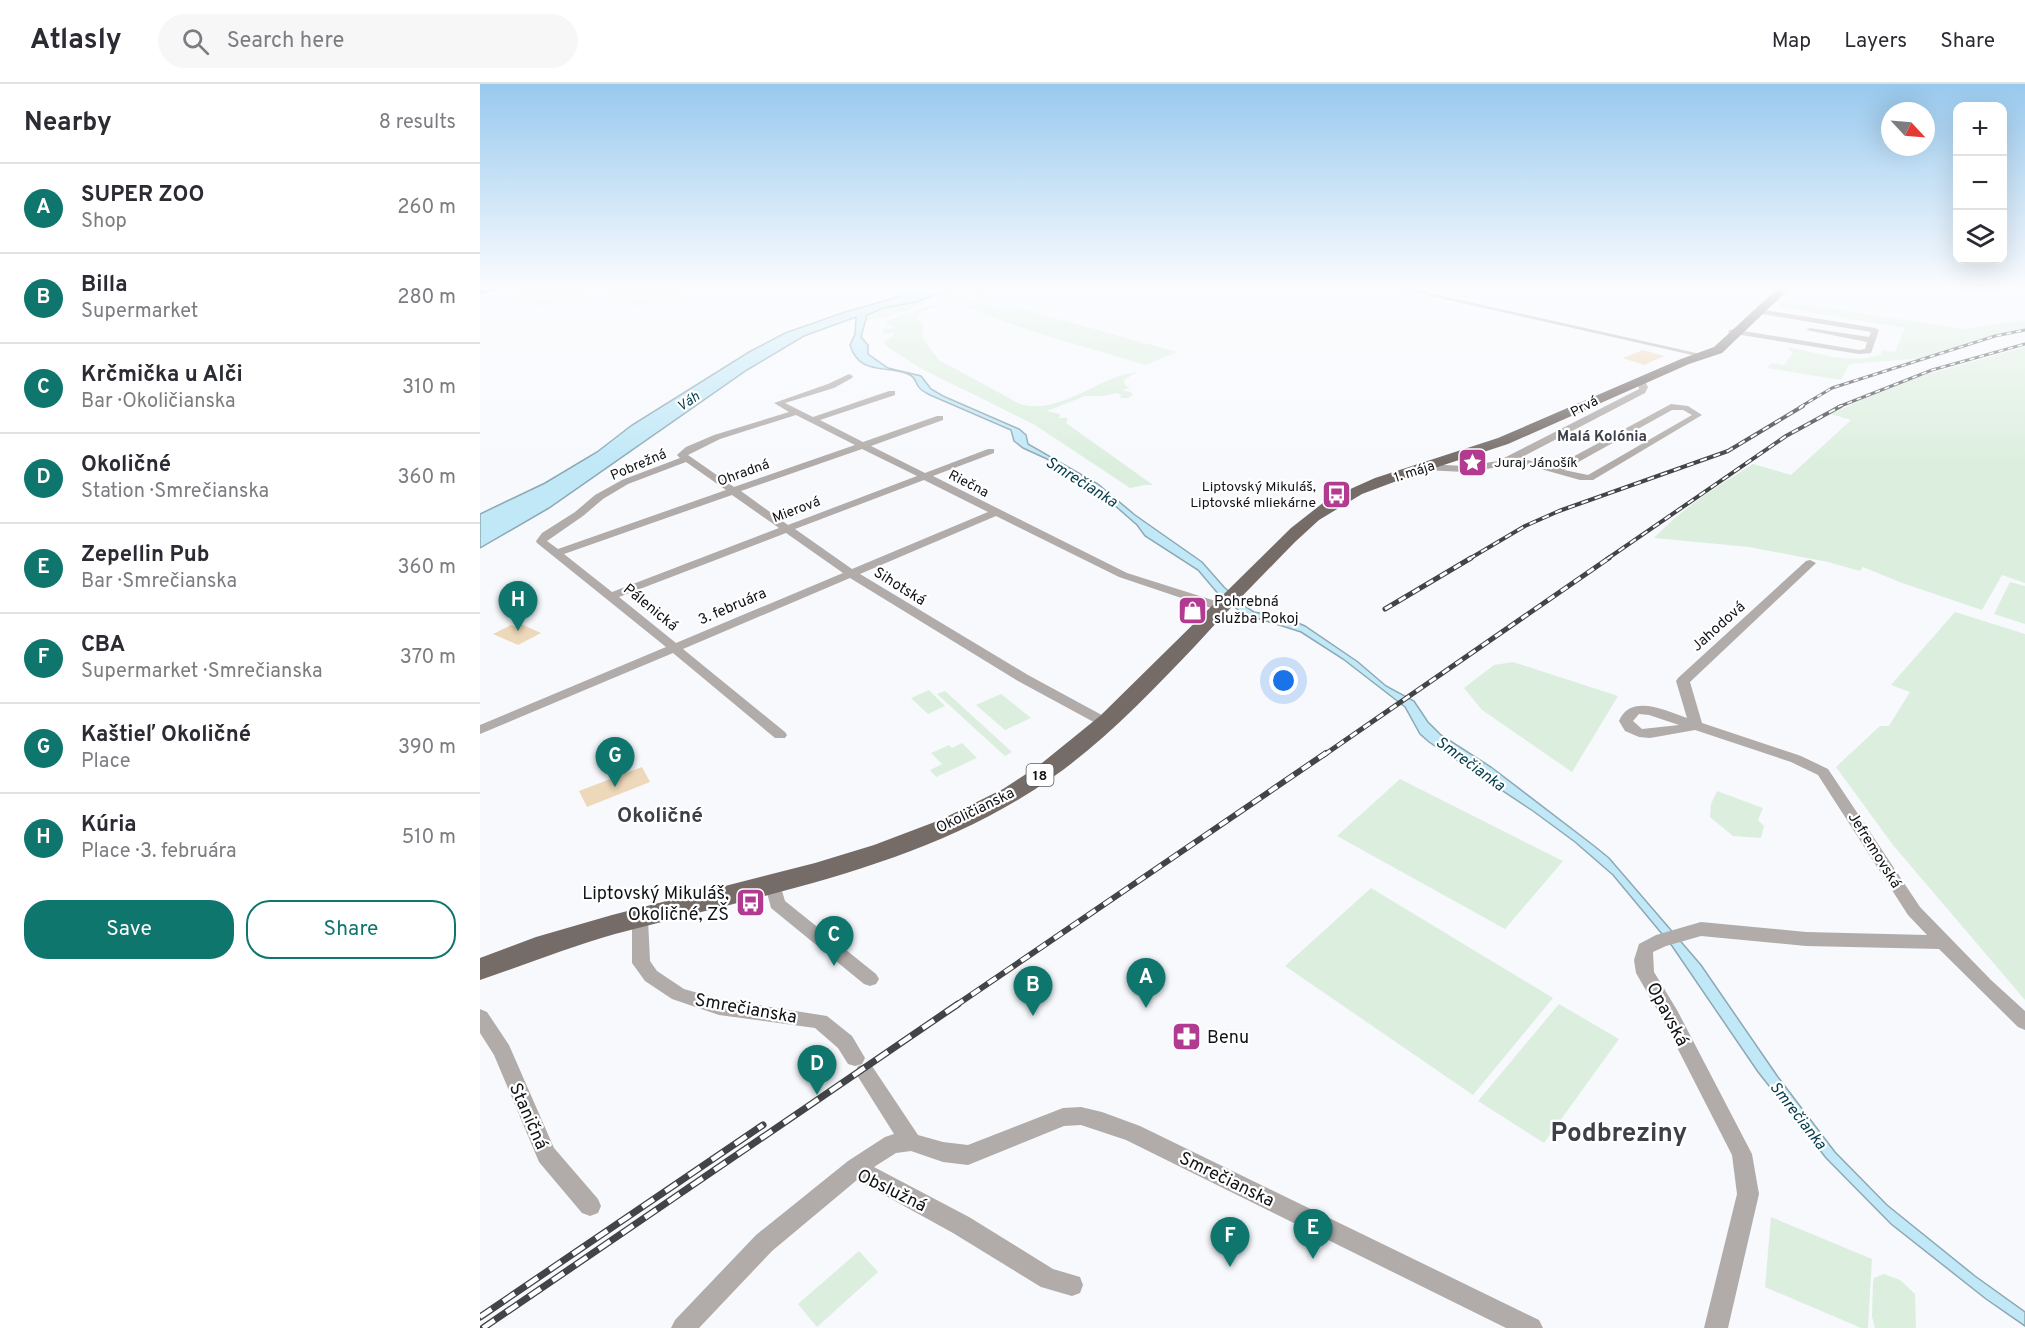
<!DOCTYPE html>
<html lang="en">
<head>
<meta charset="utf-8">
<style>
	:root { --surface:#fff; --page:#f7f7f7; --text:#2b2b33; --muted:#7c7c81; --line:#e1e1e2; --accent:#0f766e }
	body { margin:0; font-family:Overpass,sans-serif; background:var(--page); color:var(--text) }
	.controls { position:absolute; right:18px; top:18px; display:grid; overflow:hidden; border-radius:12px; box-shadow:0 6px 24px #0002 }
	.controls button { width:54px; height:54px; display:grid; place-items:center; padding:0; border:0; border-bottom:2px solid var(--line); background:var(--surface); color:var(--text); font:30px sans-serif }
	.compass { position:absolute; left:1401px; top:18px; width:54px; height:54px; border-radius:50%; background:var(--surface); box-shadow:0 6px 24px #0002; rotate:116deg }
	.you { position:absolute; left:804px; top:597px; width:21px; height:21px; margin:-15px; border:4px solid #fff; border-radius:50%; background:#1a73e8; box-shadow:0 0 0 9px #1a73e833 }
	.badge { display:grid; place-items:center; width:39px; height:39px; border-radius:50%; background:var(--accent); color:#fff; font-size:20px; font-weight:700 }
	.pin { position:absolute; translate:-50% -50px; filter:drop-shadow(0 2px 3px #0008) }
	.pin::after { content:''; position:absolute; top:32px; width:21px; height:18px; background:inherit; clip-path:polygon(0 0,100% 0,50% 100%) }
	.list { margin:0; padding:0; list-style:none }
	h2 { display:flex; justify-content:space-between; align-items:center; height:78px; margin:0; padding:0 24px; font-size:26px }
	h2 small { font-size:20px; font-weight:400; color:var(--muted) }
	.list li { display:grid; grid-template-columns:39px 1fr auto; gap:18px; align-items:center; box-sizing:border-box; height:90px; padding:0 24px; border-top:2px solid var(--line) }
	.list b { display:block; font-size:22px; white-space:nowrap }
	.list p { margin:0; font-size:20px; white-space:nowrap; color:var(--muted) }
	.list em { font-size:20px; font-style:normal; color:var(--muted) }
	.actions { display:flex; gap:12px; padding:18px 24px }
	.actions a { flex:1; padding:14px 0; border:2px solid var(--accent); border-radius:24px; text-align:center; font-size:21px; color:var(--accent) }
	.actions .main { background:var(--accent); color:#fff }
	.icon { flex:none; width:33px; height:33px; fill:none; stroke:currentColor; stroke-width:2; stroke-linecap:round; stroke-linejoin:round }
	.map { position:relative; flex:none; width:1545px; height:1244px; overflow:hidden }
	header { display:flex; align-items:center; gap:36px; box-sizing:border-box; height:84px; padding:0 30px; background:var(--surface); border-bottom:2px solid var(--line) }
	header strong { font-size:28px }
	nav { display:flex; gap:33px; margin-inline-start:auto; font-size:21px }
	.search { width:420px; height:54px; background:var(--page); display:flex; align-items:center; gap:15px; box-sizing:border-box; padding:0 21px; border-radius:33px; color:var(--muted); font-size:22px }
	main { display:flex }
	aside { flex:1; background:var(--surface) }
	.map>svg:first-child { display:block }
</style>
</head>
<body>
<header>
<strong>Atlasly</strong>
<div class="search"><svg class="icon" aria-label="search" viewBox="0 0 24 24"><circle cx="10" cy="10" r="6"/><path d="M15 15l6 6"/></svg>Search here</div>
<nav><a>Map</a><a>Layers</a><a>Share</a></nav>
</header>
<main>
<aside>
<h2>Nearby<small>8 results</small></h2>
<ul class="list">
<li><span class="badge">A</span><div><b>SUPER ZOO</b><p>Shop</p></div><em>260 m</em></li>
<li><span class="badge">B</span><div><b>Billa</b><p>Supermarket</p></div><em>280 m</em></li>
<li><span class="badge">C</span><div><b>Krčmička u Alči</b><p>Bar · Okoličianska</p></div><em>310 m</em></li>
<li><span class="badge">D</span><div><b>Okoličné</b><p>Station · Smrečianska</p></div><em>360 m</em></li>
<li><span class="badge">E</span><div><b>Zepellin Pub</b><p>Bar · Smrečianska</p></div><em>360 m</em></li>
<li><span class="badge">F</span><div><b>CBA</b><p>Supermarket · Smrečianska</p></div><em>370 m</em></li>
<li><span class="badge">G</span><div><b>Kaštieľ Okoličné</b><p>Place</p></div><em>390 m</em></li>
<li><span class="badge">H</span><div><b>Kúria</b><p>Place · 3. februára</p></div><em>510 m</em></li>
</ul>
<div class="actions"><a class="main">Save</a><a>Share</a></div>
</aside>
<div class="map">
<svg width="1545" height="1244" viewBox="0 0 1545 1244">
	<rect width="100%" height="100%" fill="#f7f9fd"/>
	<!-- green -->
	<g fill="#dcefde">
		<polygon points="26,204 221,204 193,214 155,223 121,207 59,223"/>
		<path d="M475 204H489L483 208H468L466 209 469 212 458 216 447 215C445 216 444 218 442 220 436 225 391 238 384 236 393 221 418 223 433 218 446 214 463 210 475 204Z"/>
		<path d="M519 204 495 217 519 224 528 221 697 268 665 281C607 263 542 247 484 222L502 211 494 213 490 209 499 204Z"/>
		<path d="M1303 217 1483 245 1545 236V244L1499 255 1444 274 1369 280 1361 296 1287 284 1292 279 1304 281 1313 269 1307 263C1335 268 1373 282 1401 270L1402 266 1415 268 1425 244 1298 223Z"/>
		<path d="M465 220 440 228 442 229 436 234 442 238 443 255 459 276 540 320C580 332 619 292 657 288L644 296 645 301 649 304 642 306 651 308 653 311 648 314H640L641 311 637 309 623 312H605L567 327 580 330 579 334H588L586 339 673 401H666L650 404 555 341 440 284 406 262 404 258 413 252 414 248 405 250 402 246 403 244 411 245 414 242 405 240 408 236 452 221Z"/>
		<path d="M1545 263V499L1522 491 1502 526 1422 499 1383 483 1380 487 1348 478 1269 463 1174 454C1203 423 1238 402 1273 380L1311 391 1371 336 1351 330 1420 298Z"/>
		<polygon points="1530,498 1545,502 1545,540 1514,530"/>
		<polygon points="1475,528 1545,550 1545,916 1413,761 1356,683 1400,642 1409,642 1430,608 1411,601"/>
		<polygon points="1033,578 1138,612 1092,688 1002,626 984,604 1014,581"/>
		<polygon points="449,606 465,622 448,630 431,614"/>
		<polygon points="465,607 532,668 525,672 457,610"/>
		<polygon points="521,610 551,634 525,646 496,621"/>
		<polygon points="482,659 497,674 456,693 450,686 462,680 451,669 469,661 472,664"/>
		<polygon points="920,695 1083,777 1025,845 857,752"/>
		<polygon points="1237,707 1283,724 1278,736 1284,742 1281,754 1253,752 1230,733 1231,720"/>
		<polygon points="891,804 1073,914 993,1011 805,882"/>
		<polygon points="1079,920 1139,955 1064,1059 998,1017"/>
		<polygon points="1291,1133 1392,1175 1388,1244 1381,1244 1285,1203"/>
		<polygon points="379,1167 398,1188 337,1243 318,1220"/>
		<polygon points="1404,1190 1420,1196 1435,1210 1436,1244 1395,1244 1392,1233 1393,1198 1394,1194"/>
	</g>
	<!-- water -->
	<path fill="#c0e8f7" stroke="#8ca8b4" stroke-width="1.5" d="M449 204H475L436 218 404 224 387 231 381 253 388 261V270L408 284 441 292 451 305 463 312 539 345 546 351 548 360 618 400 655 431 722 478 744 503 766 523 774 528 807 534 825 542 878 578 906 602 934 617 948 638 961 651 1011 683 1113 761 1129 774 1221 881 1298 993 1355 1068 1407 1121 1495 1192 1545 1228V1242L1506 1215 1411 1140 1346 1074 1278 988 1192 862 1133 791 1095 758 1053 727 949 658 940 650 925 623 863 575 821 548 764 530 740 512 718 486 665 452 657 441 616 405 567 375 543 364 534 357 531 346 450 311C446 309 440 306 438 302 435 298 436 294 430 291 407 280 380 293 370 261L375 250 376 233 324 252 267 286 69 424 0 464V430L65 399 117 368 152 341 269 268 305 249 365 228Z"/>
	<!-- building -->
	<g fill="#eed8ba">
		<polygon points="1163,266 1184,272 1164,281 1143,274"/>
		<polygon points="41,540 61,549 38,561 13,550 31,541 36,543"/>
		<polygon points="162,683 170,698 107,723 99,707"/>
	</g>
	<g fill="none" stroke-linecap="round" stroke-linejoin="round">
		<!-- minor -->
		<g fill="#b1aca9" fill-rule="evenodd">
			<polygon points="915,204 927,204 1225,271 1221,273"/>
			<polygon points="1279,225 1395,244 1399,246 1391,269 1379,270 1249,249 1248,247 1252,245 1379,266 1385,265 1387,258 1326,246 1330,244 1389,253 1391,248 1276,229 1275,227"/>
			<path d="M369 290 373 292 372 294 354 304 305 319 333 333 409 307H415V311L340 336 383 358 457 332H463V336L391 362 445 389 508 365H514V369L453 392 647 489 745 520 747 523 745 526H737L639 493 516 432 380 490 548 591 631 636 633 639 631 642H621L538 597 370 494 203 565 305 648 307 651 305 654H295L193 569 0 650V641L186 563 57 459 56 457 62 449 95 428 115 411 142 396 200 374 197 371 199 369 206 363 234 351 309 328 294 319 348 300ZM316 331 375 361 254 403 208 371 240 355ZM382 365 437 392 308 441 261 407ZM206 378 246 406 78 465 67 457 103 432 123 415 148 400ZM444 396 508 428 372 485 315 445ZM252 411 299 444 132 508 84 470ZM306 449 363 489 196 559 139 513Z"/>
			<path d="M1158 296H1164L1168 303 1165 309 1040 374 1074 383 1191 320 1208 322 1222 331 1113 396H1100L1032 377 1020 383 985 388 944 386 939 383 944 380 985 382 1018 377 1159 305ZM1192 326H1203L1212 331 1108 391 1084 386Z"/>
			<path d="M1330 476 1336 479 1334 481 1210 598 1222 639 1321 672 1348 685 1440 823 1511 896 1545 927V946L1538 943 1459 865 1326 862 1221 852 1186 862 1173 868 1174 888 1197 926 1272 1070 1279 1110 1248 1244H1224L1257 1110 1252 1071 1183 936 1156 889 1154 876 1159 860 1176 851 1221 838 1326 848 1447 851 1428 831 1338 691 1311 678 1215 646 1170 654 1159 653 1145 647 1139 637C1151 609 1186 627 1207 634L1196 597 1198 594 1326 477ZM1159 630 1169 631 1199 641 1162 645 1153 637Z"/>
			<polygon points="293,795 299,797 305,817 396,890 399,895 396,900 390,902 384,900 291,824 285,801 287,797"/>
			<polygon points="160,829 166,830 168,835 170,877 177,887 204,905 239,915 347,932 372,952 385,974 382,980 375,982 368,980 358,964 335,944 239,931 192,915 165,897 152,879 152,835 154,830"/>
			<polygon points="0,925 7,928 29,961 74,1064 118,1115 121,1122 118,1129 110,1132 102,1129 59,1078 14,971 0,949"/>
			<polygon points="385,980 392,982 438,1051 463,1058 488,1061 583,1024 601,1023 622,1028 660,1042 1059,1236 1063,1244 1026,1244 646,1056 601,1041 584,1042 488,1081 463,1078 431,1067 416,1069 394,1083 489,1133 573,1185 600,1193 603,1201 600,1209 592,1212 561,1203 473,1149 377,1096 292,1167 219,1244 191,1244 195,1236 276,1151 368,1077 405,1053 414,1050 375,988 378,982"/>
		</g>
		<!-- primary -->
		<path fill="#756c68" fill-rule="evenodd" d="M1298 204H1310L1242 269 1209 280 1028 360 930 392 882 410 839 436 815 458C782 492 748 526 716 561 671 608 626 656 573 693 445 784 283 810 135 850 89 863 45 881 0 896V874L56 853 132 831 335 779 394 761 460 736 523 705 557 683 620 632 811 444 848 415 895 394 1018 354 1201 275 1234 263Z"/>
		<!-- motorway -->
		<polygon fill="#605651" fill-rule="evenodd" points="0,204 16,204 14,207 0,210"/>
		<defs>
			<g id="rail-far4">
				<polyline points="1320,323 1352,304 1515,252 1545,246"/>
				<polyline points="1358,323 1452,286 1545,260"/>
			</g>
			<g id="rail-far3">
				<polyline points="989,475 1045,442 1079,427 1248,367 1323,322"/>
				<polyline points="1127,475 1306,352 1361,322"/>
			</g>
			<g id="rail-far2">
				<polyline points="905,525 991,474"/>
				<polyline points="844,671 1129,474"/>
			</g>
			<polyline id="rail-far1" points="475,922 846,669"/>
			<g id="rail">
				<polyline points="0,1233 283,1041"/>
				<polyline points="3,1244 478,920"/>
			</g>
		</defs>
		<!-- rail-far4 casing -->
		<use href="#rail-far4" stroke="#424448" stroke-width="3"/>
		<!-- rail-far3 casing -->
		<use href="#rail-far3" stroke="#424448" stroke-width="4"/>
		<!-- rail-far2 casing -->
		<use href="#rail-far2" stroke="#424448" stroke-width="5"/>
		<!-- rail-far1 casing -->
		<use href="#rail-far1" stroke="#424448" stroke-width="6"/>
		<!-- rail casing -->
		<use href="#rail" stroke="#424448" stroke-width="7"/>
		<!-- rail-far4 -->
		<use href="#rail-far4" stroke="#fff" stroke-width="1.5" stroke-dasharray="5" stroke-linecap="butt"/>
		<!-- rail-far3 -->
		<use href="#rail-far3" stroke="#fff" stroke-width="2" stroke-dasharray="7" stroke-linecap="butt"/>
		<!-- rail-far2 -->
		<use href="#rail-far2" stroke="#fff" stroke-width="3" stroke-dasharray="8" stroke-linecap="butt"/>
		<!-- rail-far1 -->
		<use href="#rail-far1" stroke="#fff" stroke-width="4" stroke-dasharray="10" stroke-linecap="butt"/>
		<!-- rail -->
		<use href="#rail" stroke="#fff" stroke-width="4.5" stroke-dasharray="14" stroke-linecap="butt"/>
	</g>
	<!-- sky -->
	<linearGradient id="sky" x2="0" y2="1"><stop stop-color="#98c9ee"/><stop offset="0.54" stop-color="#fbfcfe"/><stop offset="1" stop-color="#fbfcfe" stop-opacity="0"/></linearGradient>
	<rect width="1545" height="378" fill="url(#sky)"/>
	<!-- icons -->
	<defs>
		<symbol id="sight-square" viewBox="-11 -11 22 22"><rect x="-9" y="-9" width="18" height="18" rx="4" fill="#b23b91" stroke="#fff"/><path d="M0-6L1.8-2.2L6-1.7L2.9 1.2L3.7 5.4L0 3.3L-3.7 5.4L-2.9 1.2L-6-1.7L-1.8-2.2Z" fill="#fff"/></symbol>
		<symbol id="bus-square" viewBox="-11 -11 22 22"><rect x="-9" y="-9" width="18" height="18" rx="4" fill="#b23b91" stroke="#fff"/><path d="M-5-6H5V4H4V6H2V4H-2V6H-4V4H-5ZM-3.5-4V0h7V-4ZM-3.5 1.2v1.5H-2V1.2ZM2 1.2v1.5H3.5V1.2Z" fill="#fff"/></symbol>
		<symbol id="shop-square" viewBox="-11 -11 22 22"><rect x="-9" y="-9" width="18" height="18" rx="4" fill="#b23b91" stroke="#fff"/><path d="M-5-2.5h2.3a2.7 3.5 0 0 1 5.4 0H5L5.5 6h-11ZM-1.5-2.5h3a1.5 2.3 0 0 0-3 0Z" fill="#fff"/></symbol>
		<symbol id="pharmacy-square" viewBox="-11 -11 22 22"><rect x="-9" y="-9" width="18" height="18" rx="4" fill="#b23b91" stroke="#fff"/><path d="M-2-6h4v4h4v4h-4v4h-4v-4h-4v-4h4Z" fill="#fff"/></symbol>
	</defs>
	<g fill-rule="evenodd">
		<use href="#sight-square" x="976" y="362" width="33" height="33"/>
		<use href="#bus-square" x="840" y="394" width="33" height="33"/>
		<use href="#shop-square" x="696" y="510" width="33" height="33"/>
		<use href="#bus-square" x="254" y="802" width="33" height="33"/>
		<use href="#pharmacy-square" x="690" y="936" width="33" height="33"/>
	</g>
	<g text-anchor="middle" stroke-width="4.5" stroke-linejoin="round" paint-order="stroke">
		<!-- far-water labels -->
		<g font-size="14" font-style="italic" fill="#003c4c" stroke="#fff">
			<text transform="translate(208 317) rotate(-34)" y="5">Váh</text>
		</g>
		<!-- far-street labels -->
		<g font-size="14" fill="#121317" stroke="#fff">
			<text transform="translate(1104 322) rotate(-28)" y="5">Prvá</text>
			<text transform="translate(158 380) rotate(-23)" y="5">Pobrežná</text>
			<text transform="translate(934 387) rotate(-18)" y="5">1. mája</text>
			<text transform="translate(263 388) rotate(-20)" y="5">Ohradná</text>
			<text transform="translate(489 399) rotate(27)" y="5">Riečna</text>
			<text transform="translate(316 425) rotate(-21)" y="5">Mierová</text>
		</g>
		<!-- far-poi labels -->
		<g font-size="14" fill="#121317" stroke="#fff" text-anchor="start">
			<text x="1014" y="383">Juraj Jánošík</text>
			<text x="836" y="407" text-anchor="end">Liptovský Mikuláš,<tspan x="836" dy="16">Liptovské mliekárne</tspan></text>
		</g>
		<!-- shield labels -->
		<rect fill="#fff" stroke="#595a5d" stroke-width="1.5" x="546.5" y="680" width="27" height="22" rx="4.5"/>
		<g font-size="14" font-weight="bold" fill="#121317">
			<text x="560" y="696">18</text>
		</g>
		<!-- far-quarter labels -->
		<g font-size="15" font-weight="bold" fill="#3d4049" stroke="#fff">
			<text x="1122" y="357">Malá Kolónia</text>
		</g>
		<!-- street labels -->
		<g font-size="15" fill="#121317" stroke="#fff">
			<text transform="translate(420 502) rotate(32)" y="5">Sihotská</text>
			<text transform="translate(252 522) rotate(-23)" y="5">3. februára</text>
			<text transform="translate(171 523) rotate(39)" y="5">Pálenická</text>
			<text transform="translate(1238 542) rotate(-42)" y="5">Jahodová</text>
			<text transform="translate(495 726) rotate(-26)" y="5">Okoličianska</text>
			<text transform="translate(1395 766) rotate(58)" y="5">Jefremovská</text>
		</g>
		<!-- poi labels -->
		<g font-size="15" fill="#121317" stroke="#fff" text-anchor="start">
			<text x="734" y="522">Pohrebná<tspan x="734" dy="17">služba Pokoj</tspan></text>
		</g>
		<!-- water labels -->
		<g font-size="16" font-style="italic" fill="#003c4c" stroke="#fff">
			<text transform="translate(602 397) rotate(32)" y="6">Smrečianka</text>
			<text transform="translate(991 679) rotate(36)" y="6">Smrečianka</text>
			<text transform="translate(1319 1031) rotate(52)" y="6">Smrečianka</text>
		</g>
		<!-- near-poi labels -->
		<g font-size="18" fill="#121317" stroke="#fff" text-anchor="end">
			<text x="249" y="815">Liptovský Mikuláš,<tspan x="249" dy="21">Okoličné, ZŠ</tspan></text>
			<text x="727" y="959" text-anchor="start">Benu</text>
		</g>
		<!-- near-street labels -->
		<g font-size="18" fill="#121317" stroke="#fff">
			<text transform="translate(266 924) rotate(10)" y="6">Smrečianska</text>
			<text transform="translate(1188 930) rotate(62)" y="6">Opavská</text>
			<text transform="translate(49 1032) rotate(66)" y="6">Staničná</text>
			<text transform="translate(747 1095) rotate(26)" y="6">Smrečianska</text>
			<text transform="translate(412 1106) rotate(26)" y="6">Obslužná</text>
		</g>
		<!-- district labels -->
		<g font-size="21" font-weight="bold" fill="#3d4049" stroke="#fff">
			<text x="180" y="738">Okoličné</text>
		</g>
		<!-- near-district labels -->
		<g font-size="26" font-weight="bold" fill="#3d4049" stroke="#fff">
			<text x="1139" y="1057">Podbreziny</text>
		</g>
	</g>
</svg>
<div class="controls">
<button>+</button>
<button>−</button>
<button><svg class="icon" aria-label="layers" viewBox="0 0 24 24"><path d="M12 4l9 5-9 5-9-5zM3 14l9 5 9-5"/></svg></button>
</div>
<svg class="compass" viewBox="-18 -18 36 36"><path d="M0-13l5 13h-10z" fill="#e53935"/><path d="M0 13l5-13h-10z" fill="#7c7c81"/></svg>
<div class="you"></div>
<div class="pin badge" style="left:666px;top:924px">A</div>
<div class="pin badge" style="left:553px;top:932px">B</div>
<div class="pin badge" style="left:354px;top:882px">C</div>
<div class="pin badge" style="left:337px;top:1011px">D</div>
<div class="pin badge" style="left:833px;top:1175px">E</div>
<div class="pin badge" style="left:750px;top:1183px">F</div>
<div class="pin badge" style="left:135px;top:703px">G</div>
<div class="pin badge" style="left:38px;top:547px">H</div>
</div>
</main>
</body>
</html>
